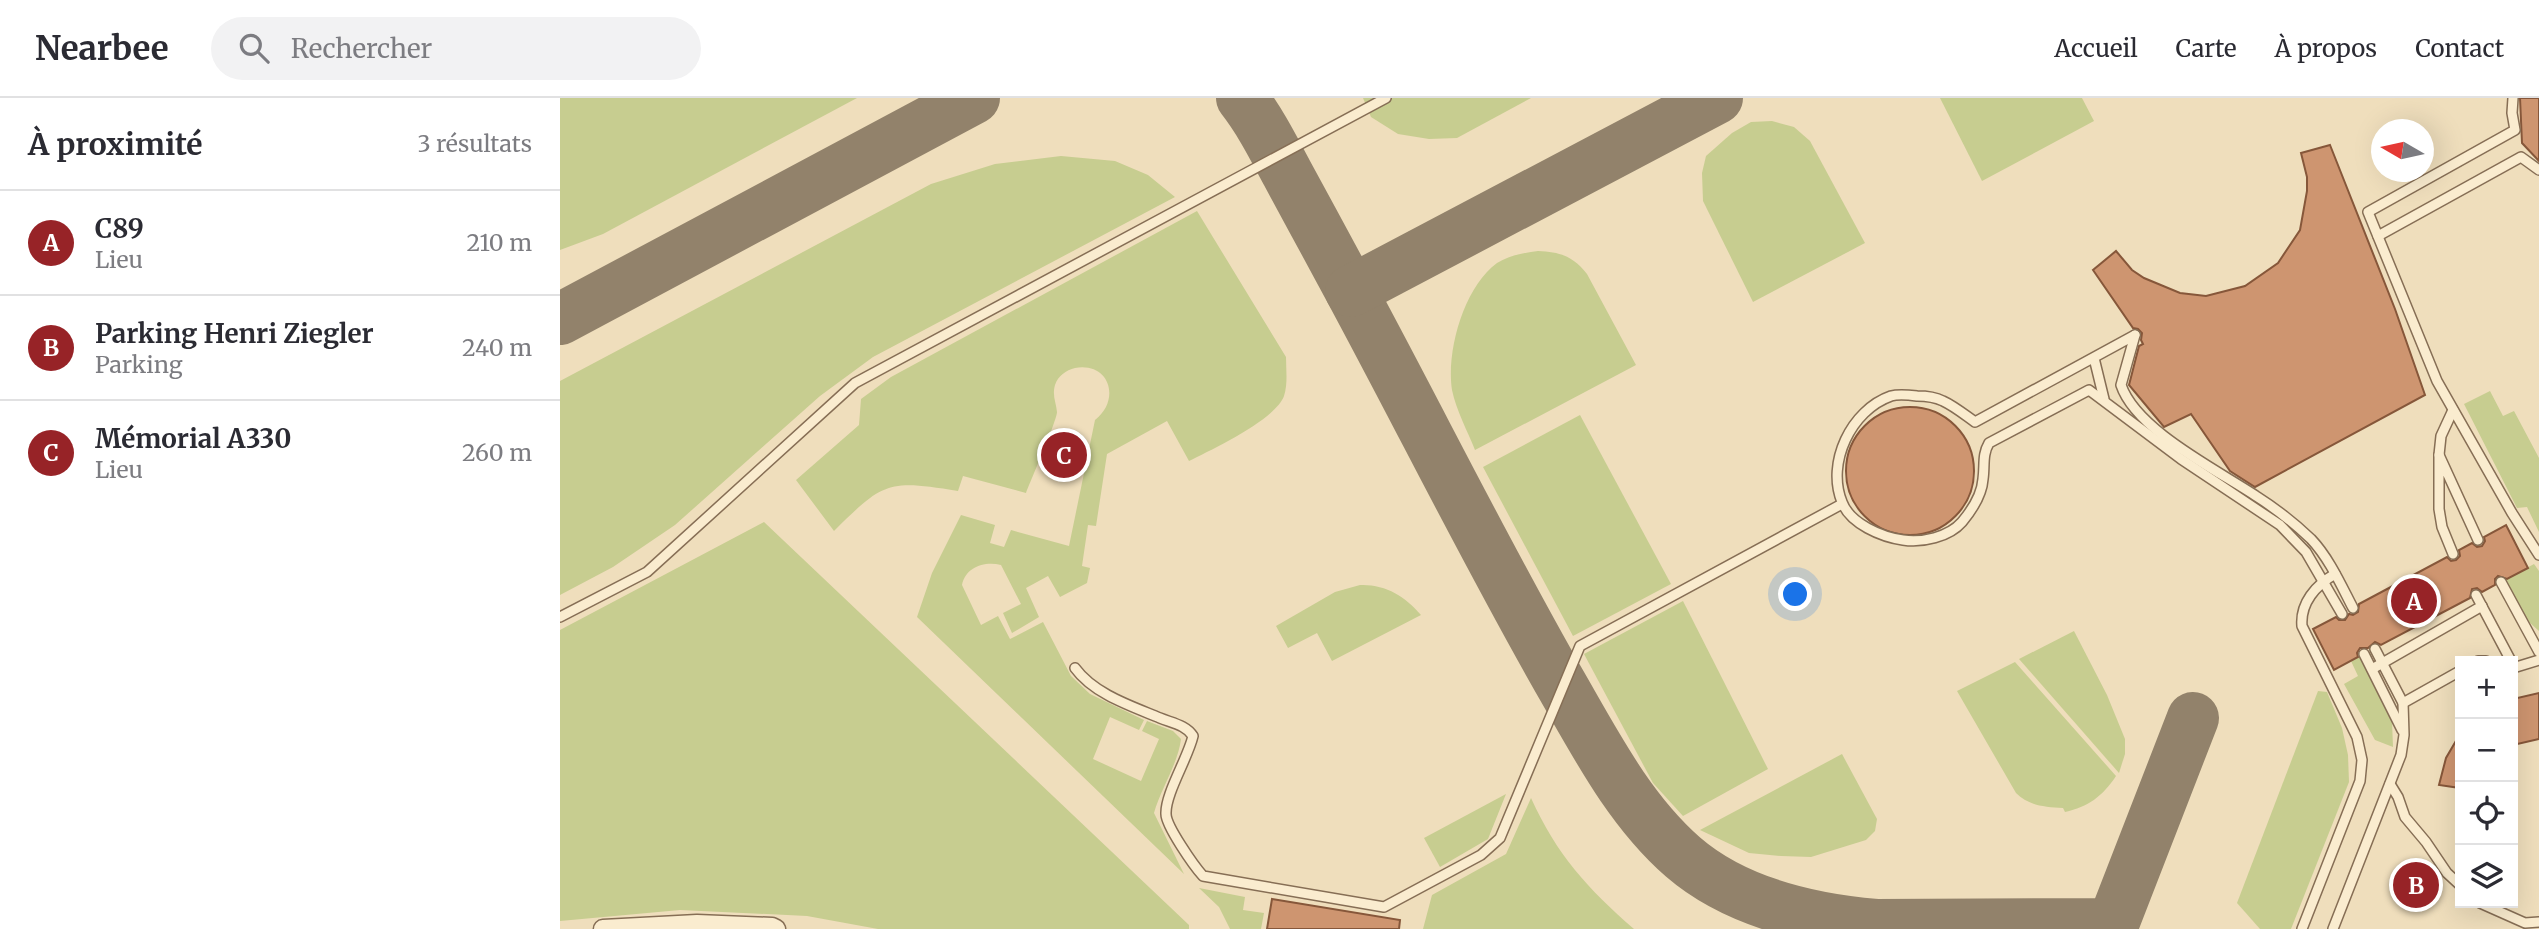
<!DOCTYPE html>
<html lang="fr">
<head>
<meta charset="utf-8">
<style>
	:root { --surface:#fff; --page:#f2f2f3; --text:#2b2b33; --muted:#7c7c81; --line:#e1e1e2; --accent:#972327 }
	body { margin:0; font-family:Merriweather,serif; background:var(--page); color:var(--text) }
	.controls { position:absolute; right:21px; bottom:21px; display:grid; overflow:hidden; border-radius:0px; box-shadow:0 7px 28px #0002 }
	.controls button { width:63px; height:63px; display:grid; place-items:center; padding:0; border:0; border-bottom:2px solid var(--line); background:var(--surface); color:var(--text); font:35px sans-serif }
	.compass { position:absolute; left:1811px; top:21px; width:63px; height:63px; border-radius:50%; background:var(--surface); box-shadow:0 7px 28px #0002; rotate:279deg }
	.you { position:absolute; left:1236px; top:497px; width:24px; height:24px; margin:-18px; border:5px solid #fff; border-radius:50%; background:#1a73e8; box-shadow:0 0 0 10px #1a73e833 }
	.badge { display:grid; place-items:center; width:46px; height:46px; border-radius:50%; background:var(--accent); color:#fff; font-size:23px; font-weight:700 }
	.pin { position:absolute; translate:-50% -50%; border:4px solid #fff; box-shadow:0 2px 7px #0006 }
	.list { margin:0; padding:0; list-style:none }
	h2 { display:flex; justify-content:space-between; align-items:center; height:91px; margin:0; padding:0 28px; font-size:30px }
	h2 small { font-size:23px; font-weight:400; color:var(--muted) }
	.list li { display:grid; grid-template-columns:46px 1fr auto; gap:21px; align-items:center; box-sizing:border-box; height:105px; padding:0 28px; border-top:2px solid var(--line) }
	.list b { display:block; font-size:26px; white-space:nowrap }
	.list p { margin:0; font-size:23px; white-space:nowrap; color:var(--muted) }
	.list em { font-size:23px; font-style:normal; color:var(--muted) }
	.icon { flex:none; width:38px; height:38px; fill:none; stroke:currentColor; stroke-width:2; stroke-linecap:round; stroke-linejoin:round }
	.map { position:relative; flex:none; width:1979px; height:831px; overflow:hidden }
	header { display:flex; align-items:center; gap:42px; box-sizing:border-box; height:98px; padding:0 35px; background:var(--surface); border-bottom:2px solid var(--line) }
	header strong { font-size:33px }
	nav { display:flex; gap:38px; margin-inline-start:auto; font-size:24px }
	.search { width:490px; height:63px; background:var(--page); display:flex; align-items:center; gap:18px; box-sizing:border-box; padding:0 24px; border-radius:38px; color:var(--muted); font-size:26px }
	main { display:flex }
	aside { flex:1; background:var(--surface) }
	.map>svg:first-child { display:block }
</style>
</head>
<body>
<header>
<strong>Nearbee</strong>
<div class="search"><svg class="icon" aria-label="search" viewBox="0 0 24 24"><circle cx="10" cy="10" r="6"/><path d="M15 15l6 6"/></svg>Rechercher</div>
<nav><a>Accueil</a><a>Carte</a><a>À propos</a><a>Contact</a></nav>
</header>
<main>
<aside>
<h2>À proximité<small>3 résultats</small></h2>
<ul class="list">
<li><span class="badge">A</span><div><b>C89</b><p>Lieu</p></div><em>210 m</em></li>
<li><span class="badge">B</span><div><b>Parking Henri Ziegler</b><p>Parking</p></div><em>240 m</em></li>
<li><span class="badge">C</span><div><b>Mémorial A330</b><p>Lieu</p></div><em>260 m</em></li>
</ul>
</aside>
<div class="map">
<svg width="1979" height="831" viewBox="0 0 1979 831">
	<rect width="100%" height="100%" fill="#efdebc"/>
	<!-- green -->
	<g fill="#c7cd90">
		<polygon points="0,0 297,0 43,136 0,152"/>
		<polygon points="803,0 971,0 897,40 869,41 838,36 811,19"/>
		<polygon points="1380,0 1522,0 1534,23 1422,83"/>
		<polygon points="1212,23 1234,29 1250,43 1305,145 1193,204 1143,103 1142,75 1146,58 1172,35 1191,24"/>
		<polygon points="501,58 555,63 588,77 615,99 313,259 260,298 115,427 53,469 0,497 0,283 371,86 435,66"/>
		<path d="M637 113 726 259C726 272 728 285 724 298 715 322 653 351 629 363L607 323 547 356 536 428 528 427 522 468 530 470 527 485 500 499 488 478 466 490 479 519 452 535 443 515 461 506 441 467C424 463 406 469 402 487L421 527 438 518 450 541 483 524 511 578 530 596 584 622 579 632 550 619 533 661 581 683 599 641 582 633 587 623 613 633 621 641C618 666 601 690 594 715L624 776 357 519 372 475 401 417 435 427 430 445 444 449 451 432 509 448 535 322C561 302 550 264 515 270 506 272 498 278 495 287 492 298 496 304 497 314 497 322 471 382 466 395L403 378 398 393C329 382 324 383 274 433L236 382 299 327 301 301 331 279Z"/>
		<path d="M978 153C1000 154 1013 158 1027 176L1076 267 915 352C908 334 896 312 892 292 886 253 904 189 937 165 950 157 963 155 978 153Z"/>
		<polygon points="1930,293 1943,318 1954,313 1979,360 1979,434 1967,409 1957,410 1904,306"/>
		<polygon points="1020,317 1111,486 1013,538 923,369"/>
		<polygon points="204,424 629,827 629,831 318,831 247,818 120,812 0,823 0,532"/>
		<polygon points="1974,466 1979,473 1979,533 1969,524 1945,482"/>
		<path d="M800 487C825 486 845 498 861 517L772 563 757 535 728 550 716 528 775 494Z"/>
		<polygon points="1123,503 1208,671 1123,718 1093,685 1024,556"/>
		<polygon points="1514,533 1547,597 1565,641 1565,656 1559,675 1459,561"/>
		<polygon points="1801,558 1832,623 1833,649 1815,642 1784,586 1798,578 1791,563"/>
		<path d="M1455 564 1556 678C1543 698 1528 709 1505 714L1503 710C1485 709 1469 708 1456 695L1397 593Z"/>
		<polygon points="1758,593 1767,594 1782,630 1788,657 1789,684 1731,831 1700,831 1677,805"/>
		<polygon points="1282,656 1317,721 1315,733 1306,742 1251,759 1221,758 1189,755 1140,732"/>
		<polygon points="946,696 928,741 880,769 864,740"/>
		<path d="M971 700C997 757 1027 790 1074 831H863L872 797 946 756Z"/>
		<polygon points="639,790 685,799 683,812 704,815 701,831 670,831 659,809"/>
	</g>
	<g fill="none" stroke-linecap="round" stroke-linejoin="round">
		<!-- taxiway -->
		<g stroke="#92826b" stroke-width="52">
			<path d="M682 0C700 23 713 49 727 75 744 107 762 139 779 171 853 307 921 446 998 581 1034 643 1068 711 1123 759 1175 804 1249 821 1316 827L1553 826 1633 620"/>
			<polyline points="791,193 1157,0"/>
			<polyline points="0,221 414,0"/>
		</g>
	</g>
	<!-- building -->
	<g fill="#ce9570" stroke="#86573a" stroke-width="2">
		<polygon points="1960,0 1979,0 1979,63 1962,45"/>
		<polygon points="1770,47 1835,211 1865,297 1695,389 1670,373 1631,316 1604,329 1569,287 1579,248 1583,246 1581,242 1582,235 1578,231 1573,230 1533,172 1556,153 1572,172 1584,180 1620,195 1646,198 1685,188 1718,165 1740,132 1747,93 1747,79 1741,55"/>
		<circle cx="1350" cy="373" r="64"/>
		<polygon points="1946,427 1968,470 1947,481 1938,478 1935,481 1935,487 1922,494 1917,490 1912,491 1910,500 1821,547 1815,544 1808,550 1800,550 1797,555 1798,559 1774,572 1753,531 1776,519 1779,522 1785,522 1789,516 1793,517 1798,514 1799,506 1887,459 1891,463 1896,462 1900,458 1899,452 1912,445 1917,449 1922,448 1925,443 1924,439"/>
		<polygon points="1979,595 1979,641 1953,647 1953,601"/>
		<polygon points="1900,636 1900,690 1879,687 1886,660"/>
		<polygon points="712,801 840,822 839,831 707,831"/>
	</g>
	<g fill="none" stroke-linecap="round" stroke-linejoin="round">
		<defs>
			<g id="lane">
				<polyline points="1953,0 1952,15 1955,32 1808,114 1877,283 1952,415 1979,457"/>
				<polyline points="1818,138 1961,59 1979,72"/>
				<path d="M1575 237 1415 324C1405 317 1394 308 1383 303 1375 299 1366 298 1357 298 1349 297 1338 296 1331 298 1291 312 1266 365 1282 404 1290 426 1322 439 1343 442 1362 445 1389 439 1402 424 1412 412 1422 396 1423 381 1425 367 1422 357 1429 345L1529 292 1621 361 1720 427 1746 454 1782 516"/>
				<path d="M1575 237 1561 287C1576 332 1657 372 1696 398 1715 410 1734 425 1751 441 1769 460 1781 487 1793 510"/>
				<polyline points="1534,260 1544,301"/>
				<polyline points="1879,357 1881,338 1893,312"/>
				<polyline points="1893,456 1882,429 1879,411 1879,357 1918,442"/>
				<polyline points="1941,484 1979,554"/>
				<polyline points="1916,497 1951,563"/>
				<polyline points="0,519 87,474 295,285 826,0"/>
				<polyline points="1804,556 1842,632"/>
				<polyline points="1918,563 1926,563"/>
				<path d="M515 570C534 596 571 608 600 620 612 625 626 627 633 638 628 660 605 696 606 716 606 728 634 768 643 778L824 809 921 757 940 740 1020 548 1282 406"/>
				<polyline points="1953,570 1979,562"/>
				<polyline points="1812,571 1922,508"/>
				<polyline points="1843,605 1900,573"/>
				<polyline points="1830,686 1838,699 1845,719 1866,744 1887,775 1900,787"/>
				<polyline points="1920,805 1965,825 1979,824"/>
				<path d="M1742 831 1800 683 1802 662 1797 639 1742 528C1740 505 1756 487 1775 476"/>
				<polyline points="1773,831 1841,657 1844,637 1843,605 1815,551"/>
			</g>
			<polyline id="street" points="43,831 137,826 212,829 216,831"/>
		</defs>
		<!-- lane casing -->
		<use href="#lane" stroke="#866e55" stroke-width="12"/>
		<!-- street casing -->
		<use href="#street" stroke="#866e55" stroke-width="21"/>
		<!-- lane -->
		<use href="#lane" stroke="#faeccf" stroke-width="9"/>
		<!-- street -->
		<use href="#street" stroke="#faeccf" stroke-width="18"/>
	</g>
</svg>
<div class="controls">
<button>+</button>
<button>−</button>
<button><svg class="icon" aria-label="locate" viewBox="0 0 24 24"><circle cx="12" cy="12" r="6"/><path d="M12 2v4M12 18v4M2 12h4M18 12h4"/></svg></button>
<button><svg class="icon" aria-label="layers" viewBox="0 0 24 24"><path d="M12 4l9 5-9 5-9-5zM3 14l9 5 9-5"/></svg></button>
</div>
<svg class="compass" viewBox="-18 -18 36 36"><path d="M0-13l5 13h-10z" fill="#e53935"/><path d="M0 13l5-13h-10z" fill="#7c7c81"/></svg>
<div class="you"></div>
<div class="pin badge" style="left:1854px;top:503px">A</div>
<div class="pin badge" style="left:1856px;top:787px">B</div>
<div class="pin badge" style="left:504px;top:357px">C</div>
</div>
</main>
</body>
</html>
